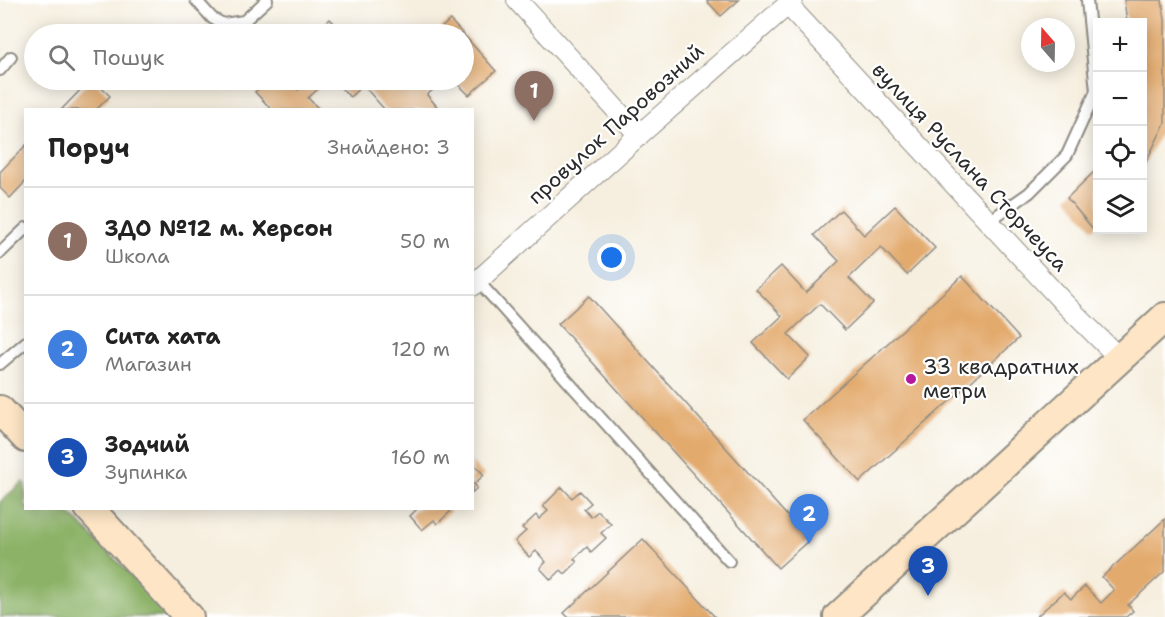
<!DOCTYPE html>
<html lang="uk">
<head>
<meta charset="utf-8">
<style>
	:root { --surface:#fff; --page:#f6f6f6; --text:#222; --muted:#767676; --line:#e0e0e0; --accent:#d93025 }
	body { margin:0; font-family:"Shantell Sans",sans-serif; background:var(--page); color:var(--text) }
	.controls { position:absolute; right:18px; top:18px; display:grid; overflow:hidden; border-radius:0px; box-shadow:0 3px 15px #0003 }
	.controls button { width:54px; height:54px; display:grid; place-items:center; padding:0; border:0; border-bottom:2px solid var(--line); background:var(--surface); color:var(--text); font:30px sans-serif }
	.compass { position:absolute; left:1021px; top:18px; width:54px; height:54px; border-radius:50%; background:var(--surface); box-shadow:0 3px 15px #0003; rotate:340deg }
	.you { position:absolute; left:612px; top:258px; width:21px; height:21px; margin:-15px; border:4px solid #fff; border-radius:50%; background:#1a73e8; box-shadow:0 0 0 9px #1a73e833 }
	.badge { display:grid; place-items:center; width:39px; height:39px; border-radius:50%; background:var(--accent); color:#fff; font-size:20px; font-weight:700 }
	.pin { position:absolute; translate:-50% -50px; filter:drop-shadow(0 2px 3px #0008) }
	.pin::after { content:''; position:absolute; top:32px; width:21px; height:18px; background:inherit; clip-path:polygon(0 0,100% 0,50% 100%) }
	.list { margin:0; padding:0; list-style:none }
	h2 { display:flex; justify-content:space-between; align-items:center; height:78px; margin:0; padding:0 24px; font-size:26px }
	h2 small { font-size:20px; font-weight:400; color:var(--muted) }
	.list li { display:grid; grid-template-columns:39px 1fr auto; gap:18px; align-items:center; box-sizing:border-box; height:108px; padding:0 24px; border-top:2px solid var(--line) }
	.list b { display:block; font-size:22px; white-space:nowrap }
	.list p { margin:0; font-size:20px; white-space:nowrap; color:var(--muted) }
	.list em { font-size:20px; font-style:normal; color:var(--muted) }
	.icon { flex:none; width:33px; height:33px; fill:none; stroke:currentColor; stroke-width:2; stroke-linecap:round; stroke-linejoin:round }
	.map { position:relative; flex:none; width:1165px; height:617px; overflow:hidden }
	.search { position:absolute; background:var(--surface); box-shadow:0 3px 15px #0003; left:24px; top:24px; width:450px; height:66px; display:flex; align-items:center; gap:15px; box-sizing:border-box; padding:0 21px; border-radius:33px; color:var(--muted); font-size:22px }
	.panel { position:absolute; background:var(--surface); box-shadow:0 3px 15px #0003; left:24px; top:108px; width:450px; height:402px; border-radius:0px }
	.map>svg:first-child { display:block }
</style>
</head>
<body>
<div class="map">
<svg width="1165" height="617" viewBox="0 0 1165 617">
	<rect width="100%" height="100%" fill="#fff"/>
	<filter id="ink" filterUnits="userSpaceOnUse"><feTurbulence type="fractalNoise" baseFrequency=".0167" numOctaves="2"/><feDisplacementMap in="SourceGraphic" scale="12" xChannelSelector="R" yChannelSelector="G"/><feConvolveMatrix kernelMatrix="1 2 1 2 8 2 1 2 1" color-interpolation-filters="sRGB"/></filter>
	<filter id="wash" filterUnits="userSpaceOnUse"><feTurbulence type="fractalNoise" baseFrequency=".008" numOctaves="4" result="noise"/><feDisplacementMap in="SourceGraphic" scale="24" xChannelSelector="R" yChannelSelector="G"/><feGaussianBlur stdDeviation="1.35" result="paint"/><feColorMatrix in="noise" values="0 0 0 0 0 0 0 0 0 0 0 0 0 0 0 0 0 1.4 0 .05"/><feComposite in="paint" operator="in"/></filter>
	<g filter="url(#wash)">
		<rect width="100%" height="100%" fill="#f6efdf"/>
		<!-- forest -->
		<polygon fill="#8cb268" stroke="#5c6e4a" stroke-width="1.5" points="23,482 25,483 26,508 65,509 173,617 0,617 0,502"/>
		<g id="blocks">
			<!-- building -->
			<g fill="#e3aa6d">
				<polygon points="706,0 739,0 721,16"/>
				<polygon points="1124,0 1162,0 1165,20 1165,123 1142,170 1142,22 1127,22"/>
				<polygon points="330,19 345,34 314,34"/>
				<polygon points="450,20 463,34 434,34"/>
				<polygon points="464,35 496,71 469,95 454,80 464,80"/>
				<polygon points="90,80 93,80 110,96 96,110 61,110"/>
				<polygon points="269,80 288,80 298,90 309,80 328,80 308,98 320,110 272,110 255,92"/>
				<polygon points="333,80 411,80 418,87 426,80 444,80 427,95 440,110 385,110 363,85 350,97"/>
				<polygon points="26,145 26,181 10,198 0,188 0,172"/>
				<polygon points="1098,168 1098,224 1093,229 1067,198"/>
				<polygon points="895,206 935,248 907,275 881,247 849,278 873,303 845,330 820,304 788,334 810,357 787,379 753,343 782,316 756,289 781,266 806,293 839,261 814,235 841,210 864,235"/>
				<polygon points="962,276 1019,338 860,482 803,420"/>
				<polygon points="589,296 809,540 778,568 558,324"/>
				<polygon points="472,462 484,475 474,484 477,488 472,493"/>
				<polygon points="562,487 572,498 580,491 591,503 584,509 591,517 598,511 611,524 601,533 606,538 591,552 587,547 574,559 577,562 565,574 561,570 551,580 540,568 546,562 536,551 529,557 515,541 526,531 522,528 536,515 539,519 548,511 543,506"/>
				<polygon points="418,508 448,508 450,512 437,524 434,520 422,530 410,516"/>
				<polygon points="1165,519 1165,571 1128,605 1133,611 1126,617 1036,617 1064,592 1071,599 1085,586 1101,603 1114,590 1102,577"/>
				<polygon points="643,539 715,617 568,617 564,613"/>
			</g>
		</g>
	</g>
	<g filter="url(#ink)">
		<use href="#blocks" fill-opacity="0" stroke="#908d85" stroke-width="1.5"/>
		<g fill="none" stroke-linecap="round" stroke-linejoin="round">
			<defs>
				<g id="lane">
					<polyline points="196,0 212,18 223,24 244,21 267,0"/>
					<polyline points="0,70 11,57"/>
					<polyline points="989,221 1029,193 1067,155 1096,91 1087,0"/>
					<polyline points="0,253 26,228"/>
					<polyline points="478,281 729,561"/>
					<polyline points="0,364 26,342"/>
				</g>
				<g id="street">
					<polyline points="517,0 639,135"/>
					<polyline points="788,5 1063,302 1120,359"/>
					<polyline points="472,286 639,135 793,0"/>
				</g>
				<g id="secondary">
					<polyline points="0,410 26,438"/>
					<polyline points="89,508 189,617"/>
					<polyline points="838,617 1165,317"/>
				</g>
			</defs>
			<!-- lane casing -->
			<use href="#lane" stroke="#908d85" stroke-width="14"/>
			<!-- street casing -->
			<use href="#street" stroke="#908d85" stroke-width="22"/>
			<!-- secondary casing -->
			<use href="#secondary" stroke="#908d85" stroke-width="32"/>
			<!-- lane -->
			<use href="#lane" stroke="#fff" stroke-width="10"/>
			<!-- street -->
			<use href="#street" stroke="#fff" stroke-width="20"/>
			<!-- secondary -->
			<use href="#secondary" stroke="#fde5c5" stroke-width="28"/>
		</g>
	</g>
	<!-- markers -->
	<circle fill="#b5179e" stroke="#fff" stroke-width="2" cx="911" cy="379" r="6"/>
	<g text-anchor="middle" stroke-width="4.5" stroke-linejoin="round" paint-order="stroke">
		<!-- street labels -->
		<g font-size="21" fill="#2b2b2b" stroke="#fff">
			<text transform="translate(616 124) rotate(-42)" y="7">провулок Паровозний</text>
			<text transform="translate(970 167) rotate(47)" y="7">вулиця Руслана Сторчеуса</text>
		</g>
		<!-- poi labels -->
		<g font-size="21" fill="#2b2b2b" stroke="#fff" text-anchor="start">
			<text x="923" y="374">33 квадратних<tspan x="923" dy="24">метри</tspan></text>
		</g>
	</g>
</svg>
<div class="controls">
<button>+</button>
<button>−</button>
<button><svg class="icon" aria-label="locate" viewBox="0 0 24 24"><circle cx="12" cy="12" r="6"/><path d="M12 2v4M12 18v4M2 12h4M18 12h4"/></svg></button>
<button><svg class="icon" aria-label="layers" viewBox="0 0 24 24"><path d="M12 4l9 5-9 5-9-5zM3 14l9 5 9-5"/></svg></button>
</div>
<svg class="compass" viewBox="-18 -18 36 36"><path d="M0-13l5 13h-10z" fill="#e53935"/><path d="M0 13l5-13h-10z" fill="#767676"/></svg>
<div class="you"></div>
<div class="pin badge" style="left:534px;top:121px;background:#8d6e63">1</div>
<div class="pin badge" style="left:809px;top:544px;background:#3f7fe0">2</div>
<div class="pin badge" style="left:928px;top:596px;background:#1a4fb4">3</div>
<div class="search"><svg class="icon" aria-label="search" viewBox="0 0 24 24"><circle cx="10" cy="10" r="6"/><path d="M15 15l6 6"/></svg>Пошук</div>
<section class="panel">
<h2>Поруч<small>Знайдено: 3</small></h2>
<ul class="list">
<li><span class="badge" style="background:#8d6e63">1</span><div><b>ЗДО №12 м. Херсон</b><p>Школа</p></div><em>50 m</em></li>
<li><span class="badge" style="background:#3f7fe0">2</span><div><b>Сита хата</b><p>Магазин</p></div><em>120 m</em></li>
<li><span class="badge" style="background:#1a4fb4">3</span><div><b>Зодчий</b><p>Зупинка</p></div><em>160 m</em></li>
</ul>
</section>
</div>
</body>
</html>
